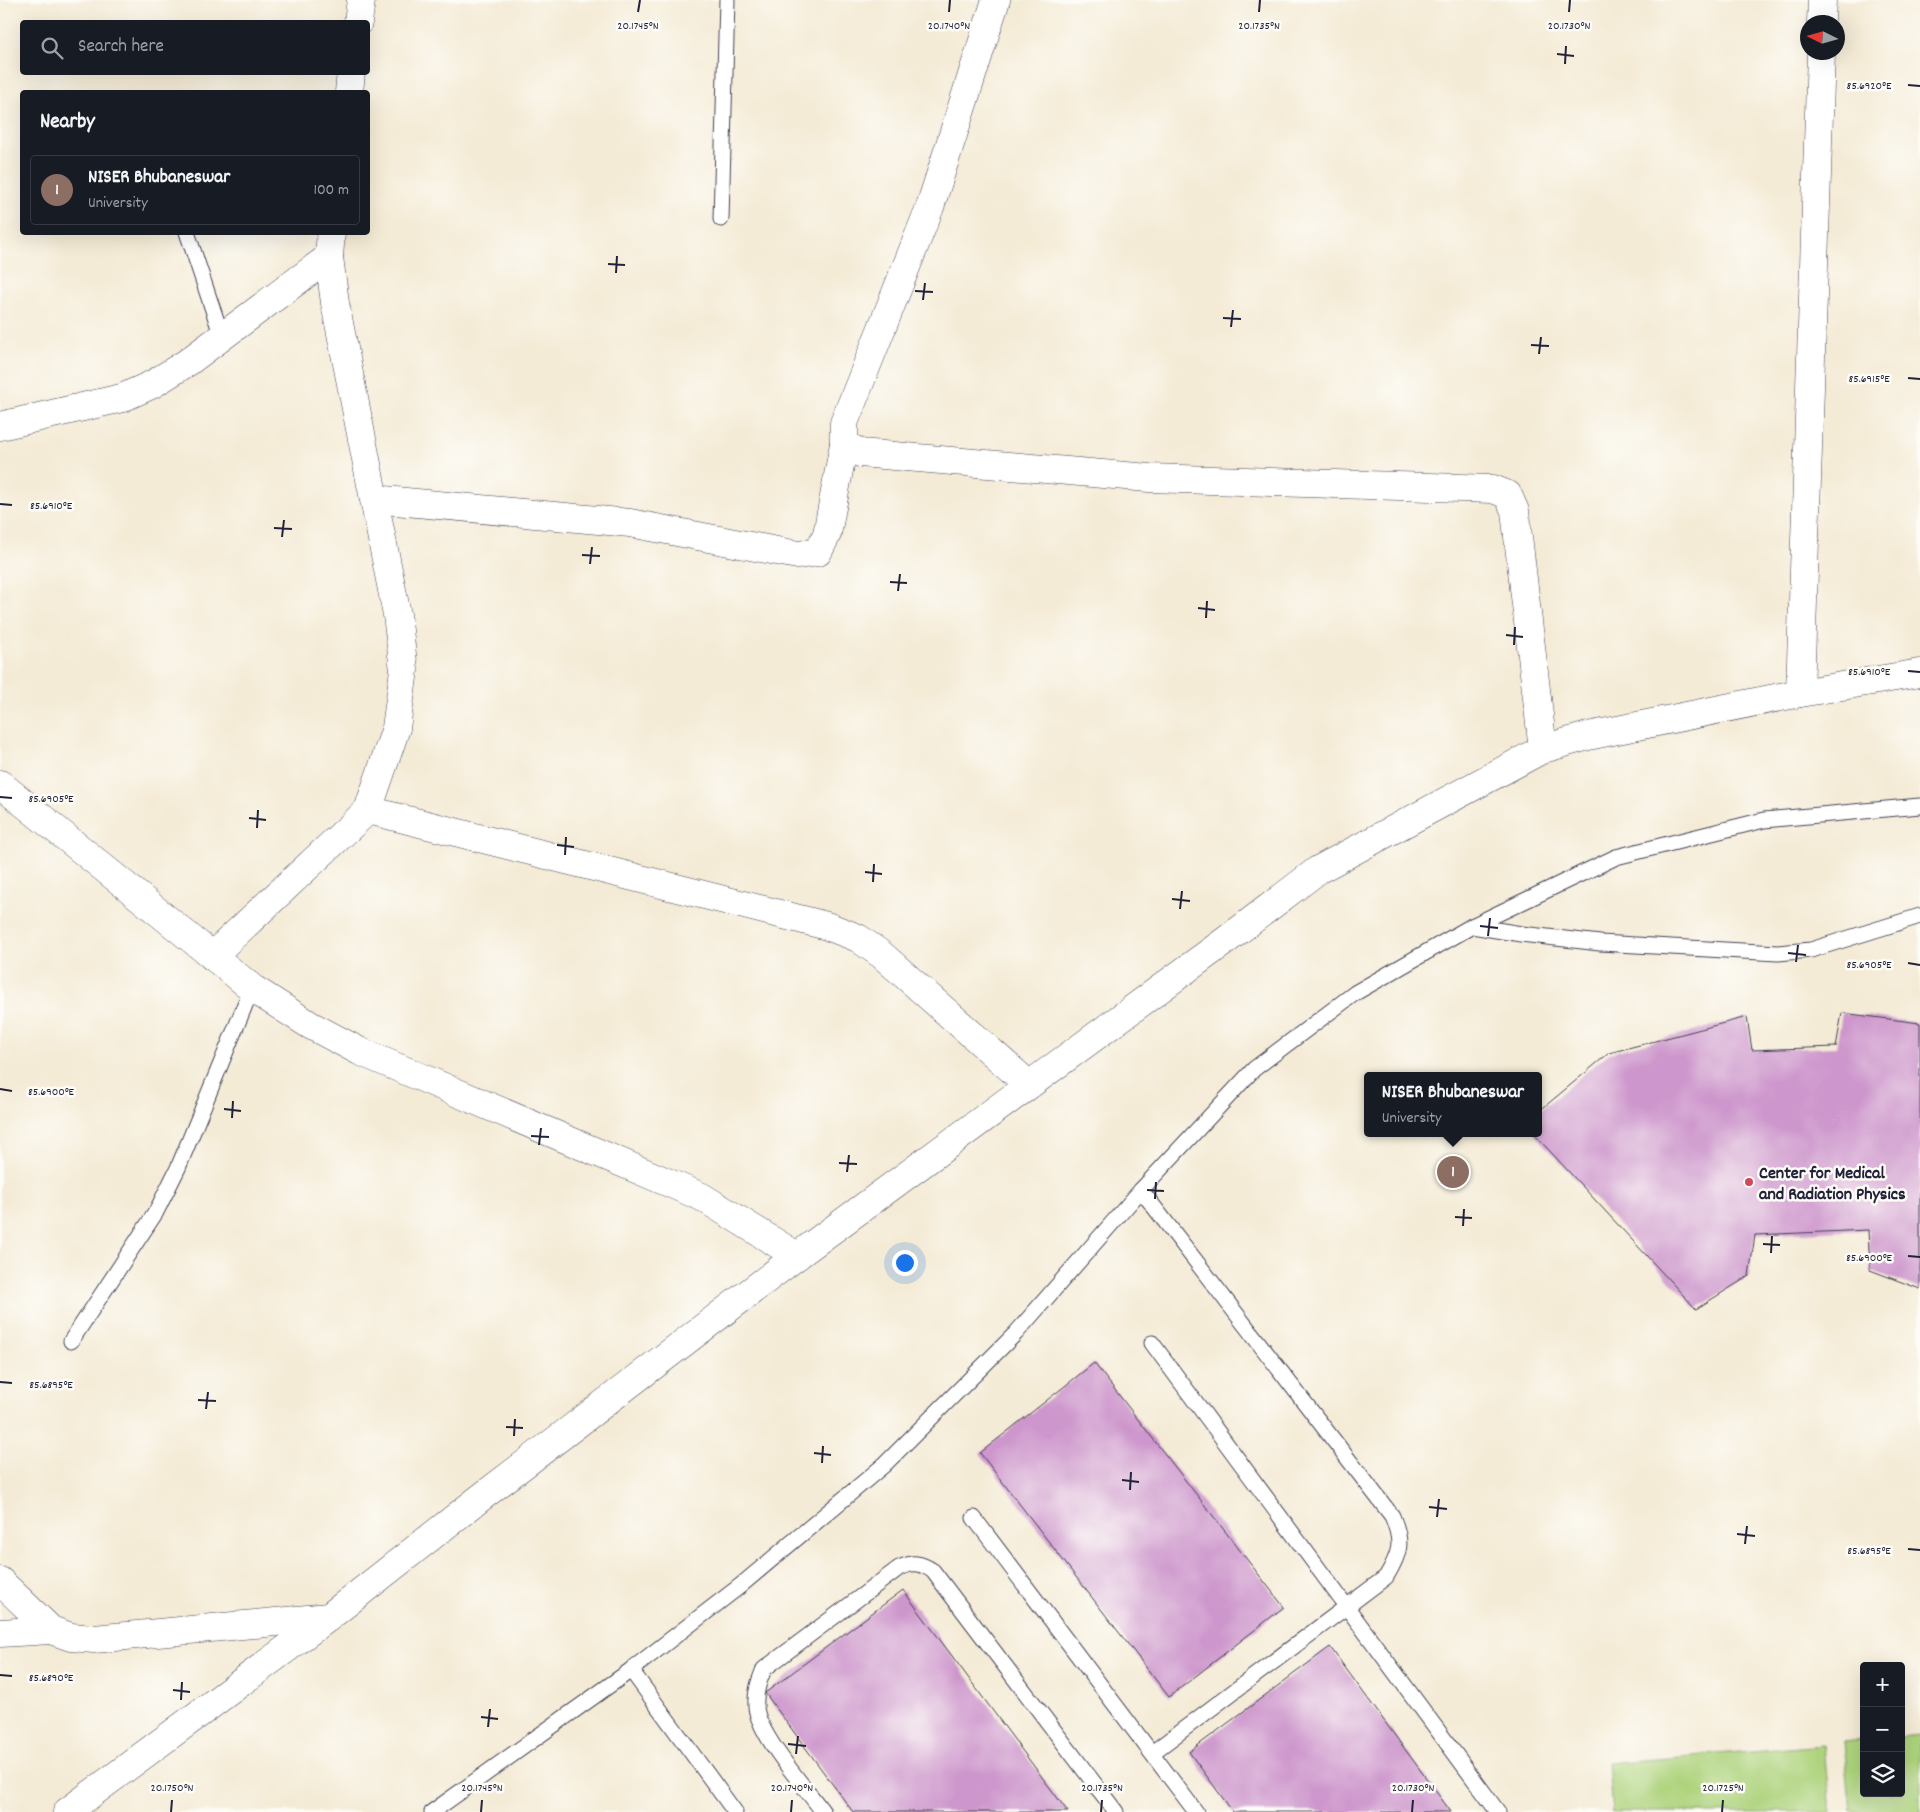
<!DOCTYPE html>
<html lang="en">
<head>
<meta charset="utf-8">
<style>
	:root { --surface:#171b24; --page:#20242c; --text:#f1f3f6; --muted:#9ea1a6; --line:#363941; --accent:#d1495b }
	body { margin:0; font-family:Dekko,sans-serif; background:var(--page); color:var(--text) }
	.controls { position:absolute; right:15px; bottom:15px; display:grid; overflow:hidden; border-radius:5px; box-shadow:0 5px 20px #0002 }
	.controls button { width:45px; height:45px; display:grid; place-items:center; padding:0; border:0; border-bottom:1px solid var(--line); background:var(--surface); color:var(--text); font:25px sans-serif }
	.compass { position:absolute; left:1800px; top:15px; width:45px; height:45px; border-radius:50%; background:var(--surface); box-shadow:0 5px 20px #0002; rotate:275deg }
	.you { position:absolute; left:904px; top:1262px; width:18px; height:18px; margin:-12px; border:4px solid #fff; border-radius:50%; background:#1a73e8; box-shadow:0 0 0 8px #1a73e833 }
	.badge { display:grid; place-items:center; width:32px; height:32px; border-radius:50%; background:var(--accent); color:#fff; font-size:16px; font-weight:700 }
	.pin { position:absolute; translate:-50% -50%; border:2px solid #fff; box-shadow:0 1px 5px #0006 }
	.popup { position:absolute; left:1364px; top:1072px; width:178px; height:65px; box-sizing:border-box; display:grid; place-content:center; border-radius:5px; background:var(--surface); filter:drop-shadow(0 1px 4px #0005); font-size:16px; white-space:nowrap; color:var(--muted) }
	.popup b { font-size:19px; color:var(--text) }
	.popup::after { content:''; position:absolute; left:50%; top:100%; margin-left:-10px; border:10px solid transparent; border-top-color:var(--surface) }
	.list { margin:0; padding:0; list-style:none }
	h2 { display:flex; justify-content:space-between; align-items:center; height:65px; margin:0; padding:0 20px; font-size:21px }
	h2 small { font-size:16px; font-weight:400; color:var(--muted) }
	.list li { display:grid; grid-template-columns:32px 1fr auto; gap:15px; align-items:center; box-sizing:border-box; height:70px; margin:0 10px 10px; padding:0 10px; border:1px solid var(--line); border-radius:5px }
	.list b { display:block; font-size:19px; white-space:nowrap }
	.list p { margin:0; font-size:16px; white-space:nowrap; color:var(--muted) }
	.list em { font-size:16px; font-style:normal; color:var(--muted) }
	.icon { flex:none; width:28px; height:28px; fill:none; stroke:currentColor; stroke-width:2; stroke-linecap:round; stroke-linejoin:round }
	.map { position:relative; flex:none; width:1920px; height:1812px; overflow:hidden }
	.search { position:absolute; background:var(--surface); box-shadow:0 5px 20px #0002; left:20px; top:20px; width:350px; height:55px; display:flex; align-items:center; gap:12px; box-sizing:border-box; padding:0 18px; border-radius:5px; color:var(--muted); font-size:19px }
	.panel { position:absolute; background:var(--surface); box-shadow:0 5px 20px #0002; left:20px; top:90px; width:350px; height:145px; border-radius:5px }
	.map>svg:first-child { display:block }
</style>
</head>
<body>
<div class="map">
<svg width="1920" height="1812" viewBox="0 0 1920 1812">
	<rect width="100%" height="100%" fill="#fdfcf7"/>
	<filter id="ink" filterUnits="userSpaceOnUse"><feTurbulence type="fractalNoise" baseFrequency=".02" numOctaves="2"/><feDisplacementMap in="SourceGraphic" scale="10" xChannelSelector="R" yChannelSelector="G"/><feConvolveMatrix kernelMatrix="1 2 1 2 8 2 1 2 1" color-interpolation-filters="sRGB"/></filter>
	<filter id="wash" filterUnits="userSpaceOnUse"><feTurbulence type="fractalNoise" baseFrequency=".0096" numOctaves="4" result="noise"/><feDisplacementMap in="SourceGraphic" scale="20" xChannelSelector="R" yChannelSelector="G"/><feGaussianBlur stdDeviation="1.12" result="paint"/><feColorMatrix in="noise" values="0 0 0 0 0 0 0 0 0 0 0 0 0 0 0 0 0 1.4 0 .05"/><feComposite in="paint" operator="in"/></filter>
	<g filter="url(#wash)">
		<rect width="100%" height="100%" fill="#f4ebd6"/>
		<!-- green -->
		<g fill="#add37c" stroke="#687a5c">
			<polygon points="1920,1735 1920,1812 1851,1812 1844,1742 1864,1740 1864,1793 1901,1793 1901,1737"/>
			<polygon points="1824,1745 1830,1812 1612,1812 1608,1763"/>
		</g>
		<g id="blocks">
			<!-- building -->
			<g fill="#cd96cc">
				<polygon points="1842,1013 1920,1023 1920,1289 1870,1270 1868,1230 1755,1235 1749,1276 1696,1309 1533,1133 1538,1133 1538,1112 1609,1053 1747,1017 1752,1050 1836,1047"/>
				<polygon points="1094,1363 1284,1607 1169,1697 980,1453"/>
				<polygon points="903,1590 1068,1812 853,1812 765,1693"/>
				<polygon points="1330,1647 1451,1812 1233,1812 1189,1752"/>
			</g>
		</g>
	</g>
	<g filter="url(#ink)">
		<use href="#blocks" fill-opacity="0" stroke="#424052" stroke-width="1"/>
		<g fill="none" stroke-linecap="round" stroke-linejoin="round">
			<defs>
				<g id="lane">
					<polyline points="721,219 727,0"/>
					<polyline points="187,232 222,337"/>
					<polyline points="1472,926 1521,934 1600,943 1778,953 1811,950 1920,916"/>
					<path d="M1141 1190 1392 1516C1403 1542 1401 1552 1386 1577L1152 1753"/>
					<polyline points="71,1341 156,1212 178,1168 252,988"/>
					<polyline points="1152,1343 1498,1812"/>
					<polyline points="974,1518 1196,1812"/>
					<polyline points="631,1670 735,1812"/>
					<polyline points="432,1812 631,1670 740,1586 884,1465 1016,1333 1141,1190 1254,1069 1355,993 1472,926 1616,857 1764,820 1920,806"/>
					<path d="M823 1812C806 1788 757 1734 756 1706 755 1692 759 1681 764 1669L899 1568C913 1562 920 1562 933 1571L1116 1812"/>
				</g>
				<g id="street">
					<polyline points="996,0 930,207 844,423 844,444 860,453 1149,478 1493,489 1508,495 1515,511 1543,749"/>
					<polyline points="358,22 361,0"/>
					<polyline points="1821,22 1822,0"/>
					<polyline points="349,92 351,72"/>
					<polyline points="0,426 122,398 153,384 188,362 329,257"/>
					<polyline points="374,499 630,523 798,555 818,552 827,534 844,444"/>
					<polyline points="1800,693 1821,52"/>
					<polyline points="0,784 252,988 310,1025 359,1051 702,1197 797,1256"/>
					<polyline points="368,810 827,926 858,938 882,955 1029,1085"/>
					<polyline points="212,956 368,810 396,728 404,670 397,615 335,303 329,257 331,232"/>
					<polyline points="0,1581 51,1630 71,1637 94,1639 329,1617"/>
					<polyline points="0,1633 51,1630"/>
					<polyline points="67,1812 329,1617 479,1499 797,1256 1225,941 1318,870 1543,749 1588,736 1800,693 1920,673"/>
				</g>
			</defs>
			<!-- lane casing -->
			<use href="#lane" stroke="#424052" stroke-width="17"/>
			<!-- street casing -->
			<use href="#street" stroke="#424052" stroke-width="29"/>
			<!-- lane -->
			<use href="#lane" stroke="#fff" stroke-width="15"/>
			<!-- street -->
			<use href="#street" stroke="#fff" stroke-width="28"/>
		</g>
	</g>
	<!-- ticks -->
	<path fill="none" stroke="#22223b" stroke-width="2" d="M638 12 640 0M949 12 950 0M1259 12 1260 0M1569 12 1570 0M1557 54 1574 56M1565 64 1566 46M1908 85 1920 86M608 264 625 265M616 273 617 256M915 291 933 292M923 300 925 283M1223 318 1241 319M1231 327 1233 310M1531 345 1549 346M1539 354 1541 337M1908 378 1920 379M0 504 12 505M274 528 292 529M282 537 284 520M582 555 600 556M590 564 592 547M890 582 907 583M898 591 900 574M1198 608 1215 610M1206 618 1207 601M1506 635 1523 637M1514 645 1515 627M1908 671 1920 672M0 797 12 798M249 818 266 820M257 828 258 810M557 845 574 847M565 855 566 837M865 872 882 874M873 882 874 864M1172 899 1190 901M1180 909 1182 891M1480 926 1498 928M1488 936 1490 918M1788 953 1806 955M1796 962 1798 945M1908 963 1920 965M0 1089 12 1091M224 1109 241 1111M232 1118 233 1101M531 1136 549 1137M539 1145 541 1128M839 1163 857 1164M847 1172 849 1155M1147 1190 1164 1191M1155 1199 1156 1182M1455 1217 1472 1218M1463 1226 1464 1209M1763 1244 1780 1245M1771 1253 1772 1236M1908 1256 1920 1257M0 1382 12 1383M198 1400 216 1401M206 1409 208 1392M506 1427 523 1428M514 1436 515 1419M814 1453 831 1455M822 1463 823 1446M1122 1480 1139 1482M1130 1490 1131 1472M1429 1507 1447 1509M1437 1517 1439 1499M1737 1534 1755 1536M1745 1544 1747 1526M1908 1549 1920 1550M0 1675 12 1676M173 1690 190 1692M181 1700 182 1682M481 1717 498 1719M488 1727 490 1709M788 1744 806 1746M796 1754 798 1736M171 1812 172 1800M481 1812 482 1800M791 1812 792 1800M1101 1812 1102 1800M1412 1812 1413 1800M1722 1812 1723 1800"/>
	<!-- markers -->
	<circle fill="#d1495b" stroke="#fdfcf7" stroke-width="2" cx="1749" cy="1182" r="5"/>
	<g text-anchor="middle" stroke-width="5" stroke-linejoin="round" paint-order="stroke">
		<!-- poi labels -->
		<g font-size="18" font-weight="bold" fill="#22223b" stroke="#fdfcf7" text-anchor="start">
			<text x="1759" y="1178">Center for Medical<tspan x="1759" dy="21">and Radiation Physics</tspan></text>
		</g>
	</g>
	<g font-size="12" text-anchor="middle" fill="#22223b" stroke="#fdfcf7" stroke-width="5" stroke-linejoin="round" paint-order="stroke">
		<text x="638" y="29">20.1745°N</text>
		<text x="949" y="29">20.1740°N</text>
		<text x="1259" y="29">20.1735°N</text>
		<text x="1569" y="29">20.1730°N</text>
		<text x="1869" y="89">85.6920°E</text>
		<text x="1869" y="382">85.6915°E</text>
		<text x="51" y="509">85.6910°E</text>
		<text x="1869" y="675">85.6910°E</text>
		<text x="51" y="802">85.6905°E</text>
		<text x="1869" y="968">85.6905°E</text>
		<text x="51" y="1095">85.6900°E</text>
		<text x="1869" y="1261">85.6900°E</text>
		<text x="51" y="1388">85.6895°E</text>
		<text x="1869" y="1554">85.6895°E</text>
		<text x="51" y="1681">85.6890°E</text>
		<text x="172" y="1791">20.1750°N</text>
		<text x="482" y="1791">20.1745°N</text>
		<text x="792" y="1791">20.1740°N</text>
		<text x="1102" y="1791">20.1735°N</text>
		<text x="1413" y="1791">20.1730°N</text>
		<text x="1723" y="1791">20.1725°N</text>
	</g>
</svg>
<div class="controls">
<button>+</button>
<button>−</button>
<button><svg class="icon" aria-label="layers" viewBox="0 0 24 24"><path d="M12 4l9 5-9 5-9-5zM3 14l9 5 9-5"/></svg></button>
</div>
<svg class="compass" viewBox="-18 -18 36 36"><path d="M0-13l5 13h-10z" fill="#e53935"/><path d="M0 13l5-13h-10z" fill="#9ea1a6"/></svg>
<div class="you"></div>
<div class="pin badge" style="left:1453px;top:1172px;background:#8d6e63">1</div>
<div class="popup"><b>NISER Bhubaneswar</b>University</div>
<div class="search"><svg class="icon" aria-label="search" viewBox="0 0 24 24"><circle cx="10" cy="10" r="6"/><path d="M15 15l6 6"/></svg>Search here</div>
<section class="panel">
<h2>Nearby<small></small></h2>
<ul class="list">
<li><span class="badge" style="background:#8d6e63">1</span><div><b>NISER Bhubaneswar</b><p>University</p></div><em>100 m</em></li>
</ul>
</section>
</div>
</body>
</html>
